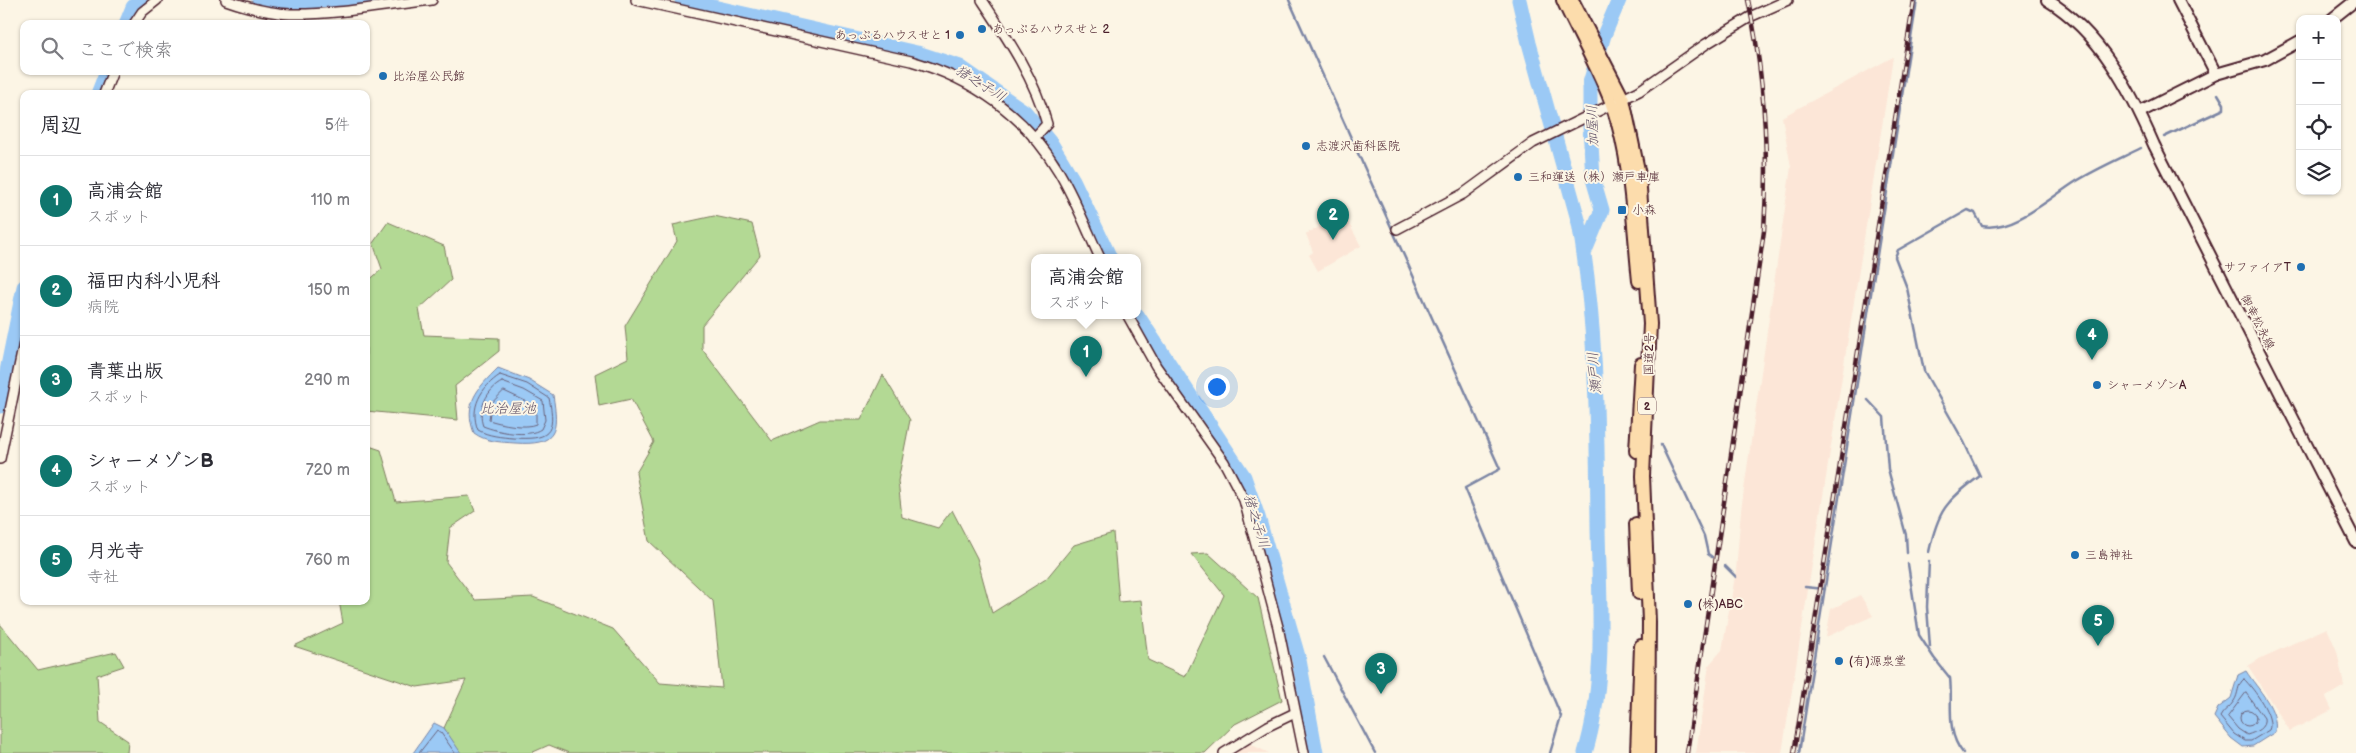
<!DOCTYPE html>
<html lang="ja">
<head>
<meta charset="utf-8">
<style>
	:root { --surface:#fff; --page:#f2f2f3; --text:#2b2b33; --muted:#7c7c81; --line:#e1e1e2; --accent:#0f766e }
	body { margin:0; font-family:"Balsamiq Sans","Klee One",sans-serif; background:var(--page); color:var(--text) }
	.controls { position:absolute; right:15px; top:15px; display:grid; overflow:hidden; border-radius:10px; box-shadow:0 1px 4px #0004 }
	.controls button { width:45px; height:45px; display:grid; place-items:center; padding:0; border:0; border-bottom:1px solid var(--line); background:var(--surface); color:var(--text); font:25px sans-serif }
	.you { position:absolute; left:1216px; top:386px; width:18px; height:18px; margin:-12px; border:4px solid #fff; border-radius:50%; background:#1a73e8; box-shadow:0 0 0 8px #1a73e833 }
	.badge { display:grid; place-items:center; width:32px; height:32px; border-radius:50%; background:var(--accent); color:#fff; font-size:16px; font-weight:700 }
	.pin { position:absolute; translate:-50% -41px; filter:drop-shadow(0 1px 2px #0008) }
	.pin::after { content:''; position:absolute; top:26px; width:18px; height:15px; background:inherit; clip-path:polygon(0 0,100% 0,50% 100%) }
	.popup { position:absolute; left:1031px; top:254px; width:110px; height:65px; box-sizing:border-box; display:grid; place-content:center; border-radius:10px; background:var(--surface); filter:drop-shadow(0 1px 4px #0005); font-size:16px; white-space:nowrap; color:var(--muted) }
	.popup b { font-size:19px; color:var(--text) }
	.popup::after { content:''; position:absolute; left:50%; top:100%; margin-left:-10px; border:10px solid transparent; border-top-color:var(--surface) }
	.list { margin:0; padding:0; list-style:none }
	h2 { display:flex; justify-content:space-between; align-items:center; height:65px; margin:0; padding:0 20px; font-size:21px }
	h2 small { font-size:16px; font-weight:400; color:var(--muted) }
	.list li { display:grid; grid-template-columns:32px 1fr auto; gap:15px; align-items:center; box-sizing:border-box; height:90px; padding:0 20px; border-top:1px solid var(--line) }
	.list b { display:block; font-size:19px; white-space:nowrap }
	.list p { margin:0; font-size:16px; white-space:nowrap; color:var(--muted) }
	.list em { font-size:16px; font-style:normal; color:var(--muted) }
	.icon { flex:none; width:28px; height:28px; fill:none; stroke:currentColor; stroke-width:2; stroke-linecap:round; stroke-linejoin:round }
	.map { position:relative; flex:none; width:2356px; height:753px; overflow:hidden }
	.search { position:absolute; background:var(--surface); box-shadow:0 1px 4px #0004; left:20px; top:20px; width:350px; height:55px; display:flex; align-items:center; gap:12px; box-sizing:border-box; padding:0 18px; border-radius:10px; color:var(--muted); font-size:19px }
	.panel { position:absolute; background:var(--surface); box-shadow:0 1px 4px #0004; left:20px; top:90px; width:350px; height:515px; border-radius:10px }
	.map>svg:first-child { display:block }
</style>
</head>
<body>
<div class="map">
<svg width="2356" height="753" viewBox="0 0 2356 753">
	<rect width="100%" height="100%" fill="#fcf5e5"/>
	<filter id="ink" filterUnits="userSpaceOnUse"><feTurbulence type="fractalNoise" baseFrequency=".02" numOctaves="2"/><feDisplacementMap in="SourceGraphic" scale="10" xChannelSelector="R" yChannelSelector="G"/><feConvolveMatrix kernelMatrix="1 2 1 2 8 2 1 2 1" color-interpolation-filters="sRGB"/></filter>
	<g filter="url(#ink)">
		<!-- built -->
		<g fill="#fce6d7">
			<polygon points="1893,57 1782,753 1696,753 1709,665 1722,650 1736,571 1741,510 1791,167 1782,117"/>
			<polygon points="1344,214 1361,246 1318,271 1309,255 1313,252 1306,234"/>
			<polygon points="1860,595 1873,616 1826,637 1831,609"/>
			<polygon points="2327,628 2337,651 2344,686 2326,697 2332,710 2290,731 2248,666 2261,658"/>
			<polygon points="1248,743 1269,753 1231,753"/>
		</g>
		<!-- green -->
		<g fill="#b3d994" stroke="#7e7c60">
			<polygon points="714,216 752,224 760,255 702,325 702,349 772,441 820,420 861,420 883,375 910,420 898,481 902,517 938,528 952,510 977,558 992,613 1046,579 1074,545 1113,533 1119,602 1141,600 1148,660 1185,677 1224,595 1191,554 1208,553 1258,598 1282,700 1235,724 1205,753 569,753 549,745 531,753 459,753 444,728 466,680 417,687 294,646 343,623 339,601 366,601 366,445 381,450 396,502 469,496 475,511 450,528 446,562 475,600 533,597 613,629 660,683 722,688 713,601 649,541 636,473 654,442 631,399 599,406 595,374 628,358 625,326 677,241 673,225"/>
			<polygon points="388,222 444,246 451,280 419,309 424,335 499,338 499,351 455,386 458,420 366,411 366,283 382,269 373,243"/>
			<polygon points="0,624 38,670 116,652 124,666 97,675 100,722 128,741 127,753 0,753"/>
		</g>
		<!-- water -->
		<g fill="#9bc9f5" stroke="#7b85a4">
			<path d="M498 368 529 380 553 395C559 432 557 446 515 443 501 442 486 442 474 433 463 403 477 389 498 368Z"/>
			<path d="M2246 671C2258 690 2279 709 2275 732L2253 746 2243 747 2231 738 2214 717 2218 708 2231 698 2238 675Z"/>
			<polygon points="434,723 444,728 461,753 413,753"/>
		</g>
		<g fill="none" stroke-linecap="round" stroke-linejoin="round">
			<!-- shore -->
			<g stroke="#6a637c" stroke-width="1">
				<path d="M500 375 527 384 549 398C557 435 548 440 513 438 502 437 488 436 478 430 469 408 481 387 500 375Z"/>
				<path d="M502 382 524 390 543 401 545 420 541 429C528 438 498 432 483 426 477 410 487 389 502 382Z"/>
				<path d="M504 391 536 406V424C525 429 501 424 489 420L491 404Z"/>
				<path d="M2244 679C2254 689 2275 717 2269 730L2251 741H2245L2234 734 2220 717C2223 710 2230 708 2234 701 2239 694 2237 684 2244 679Z"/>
				<path d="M2246 693 2264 718C2266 728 2256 732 2247 735L2238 729 2228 717Z"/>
				<circle cx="2248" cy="718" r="8"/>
				<polyline points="419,753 437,730 441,733 455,753"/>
			</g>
			<!-- stream -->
			<g stroke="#7b85a4" stroke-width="2.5">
				<polyline points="1289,0 1500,469 1465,488 1561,716 1550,753"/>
				<polyline points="2164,137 2224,109 2224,104 2218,94"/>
				<polyline points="1868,400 1884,417 1888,469 1906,535 1907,553"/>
				<polyline points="1661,445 1704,536 1708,554 1712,557"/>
				<path d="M1929 552C1938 510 1946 501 1980 476L1964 442 1924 371 1907 288 1895 257 1898 250 1968 210 1975 213 1982 226C2013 232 2050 198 2075 182 2096 169 2119 159 2141 148"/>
				<polyline points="1929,561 1927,607 1930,647"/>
				<path d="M1908 564 1919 635 1934 658 1950 678C1953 703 1945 731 1963 753"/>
				<polyline points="1725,566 1736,577"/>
				<polyline points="1805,587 1825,589"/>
				<polyline points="1324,657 1375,753"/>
				<polyline points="1799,753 1917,0"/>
			</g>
			<!-- river -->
			<g stroke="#9bc9f5" stroke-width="15">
				<path d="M259 0C295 9 332 5 368 0"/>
				<polyline points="682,0 917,53 960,67 1025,112 1052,145 1073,180 1110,258"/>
				<path d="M1519 0 1529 43 1579 223C1597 323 1597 426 1598 526 1599 601 1607 681 1585 753"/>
				<polyline points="126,24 133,7 140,0"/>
				<polyline points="98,94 107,71"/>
				<polyline points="1584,253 1602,210 1593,179 1590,126 1590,83 1604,35 1619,0"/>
				<polyline points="1137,315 1244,477 1258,517 1299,660 1316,753"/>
				<polyline points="0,406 24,287"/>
			</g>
			<defs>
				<g id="tertiary">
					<path d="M226 0C246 7 268 13 290 14 337 15 385 5 432 0"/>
					<path d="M636 0 911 61C974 79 1026 116 1059 172 1075 199 1087 230 1100 258"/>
					<path d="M982 0C1008 39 1035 79 1047 124L1034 138"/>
					<polyline points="134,24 142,12 157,0"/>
					<polyline points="104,94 113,71"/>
					<polyline points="1397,229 1463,194 1533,143 1639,91 1706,44 1752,16 1788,0"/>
					<polyline points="1128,316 1156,366 1224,462 1244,500 1278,627 1304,753"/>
					<polyline points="0,459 24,343"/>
					<polyline points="1224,753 1268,726 1295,713"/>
				</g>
				<g id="secondary">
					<path d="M2047 0C2100 32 2130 90 2154 145L2356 542"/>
					<polyline points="2178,0 2216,74"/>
					<polyline points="2332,19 2356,0"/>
					<polyline points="2140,112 2216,74 2265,60 2300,41"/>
				</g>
				<g id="trunk">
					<path d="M1563 0C1578 33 1602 74 1613 107 1632 163 1633 224 1639 281"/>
					<polyline points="1572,0 1623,99 1639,175 1650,324 1643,476 1649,622 1648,753"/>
					<polyline points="1636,451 1641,364"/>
					<polyline points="1636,524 1639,593"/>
					<polyline points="1637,753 1641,646"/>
				</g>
			</defs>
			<!-- tertiary casing -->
			<use href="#tertiary" stroke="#4a1f2b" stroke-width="12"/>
			<!-- secondary casing -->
			<use href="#secondary" stroke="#4a1f2b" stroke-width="14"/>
			<!-- trunk casing -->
			<use href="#trunk" stroke="#4a1f2b" stroke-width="16"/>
			<!-- tertiary -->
			<use href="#tertiary" stroke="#fcf5e5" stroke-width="9"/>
			<!-- secondary -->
			<use href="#secondary" stroke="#fcf5e5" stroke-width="10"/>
			<!-- trunk -->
			<use href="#trunk" stroke="#fcdcac" stroke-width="12"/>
			<defs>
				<g id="rail">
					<path d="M1687 753 1764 231C1769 153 1765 77 1748 0"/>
					<polyline points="1794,753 1914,0"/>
				</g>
			</defs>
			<!-- rail casing -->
			<use href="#rail" stroke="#4a1f2b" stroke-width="4.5"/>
			<!-- rail -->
			<use href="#rail" stroke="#fcf5e5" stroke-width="2.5" stroke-dasharray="8" stroke-linecap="butt"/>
		</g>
	</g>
	<!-- markers -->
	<g fill="#1f6fb2" stroke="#fcf5e5" stroke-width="2">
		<circle cx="982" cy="29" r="5"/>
		<circle cx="960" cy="35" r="5"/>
		<circle cx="383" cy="76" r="5"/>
		<circle cx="1306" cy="146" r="5"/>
		<circle cx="1518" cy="177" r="5"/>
		<rect x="1617" y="205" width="10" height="10" rx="2.5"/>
		<circle cx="2301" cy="267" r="5"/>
		<circle cx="2097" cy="385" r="5"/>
		<circle cx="2075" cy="555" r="5"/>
		<circle cx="1688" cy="604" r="5"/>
		<circle cx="1839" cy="661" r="5"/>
	</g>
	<g text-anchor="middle" stroke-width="4" stroke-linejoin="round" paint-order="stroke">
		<!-- shield labels -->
		<rect fill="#fcf5e5" stroke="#7f5f63" stroke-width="1" x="1638" y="397.5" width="18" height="17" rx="4"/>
		<g font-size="11" font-weight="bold" fill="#4a1f2b">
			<text x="1647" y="410">2</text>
		</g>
		<!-- poi labels -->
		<g font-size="12" fill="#4a1f2b" stroke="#fcf5e5" text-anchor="start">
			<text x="992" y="33">あっぷるハウスせと 2</text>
			<text x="950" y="39" text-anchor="end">あっぷるハウスせと 1</text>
			<text x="393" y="80">比治屋公民館</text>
			<text x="1316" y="150">志渡沢歯科医院</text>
			<text x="1528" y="181">三和運送（株）瀬戸車庫</text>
			<text x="1632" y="214">小森</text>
			<text x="2291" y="271" text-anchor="end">サファイアT</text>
			<text x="2107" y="389">シャーメゾンA</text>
			<text x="2085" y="559">三島神社</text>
			<text x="1698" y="608">(株)ABC</text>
			<text x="1849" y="665">(有)源泉堂</text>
		</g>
		<!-- street labels -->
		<g font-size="12" fill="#4a1f2b" stroke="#fcf5e5">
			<text transform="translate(2258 322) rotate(63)" y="4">御幸松永線</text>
			<text transform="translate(1649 354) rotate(-89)" y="4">国道2号</text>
		</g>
		<!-- water labels -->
		<g font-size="14" font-style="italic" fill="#625268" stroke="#fcf5e5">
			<text transform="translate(981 83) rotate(32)" y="5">猪之子川</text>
			<text transform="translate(1592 126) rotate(-92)" y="5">加屋川</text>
			<text transform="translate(1594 373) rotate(-95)" y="5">瀬戸川</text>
			<text x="508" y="413">比治屋池</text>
			<text transform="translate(1257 521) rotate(73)" y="5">猪之子川</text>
		</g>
	</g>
</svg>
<div class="controls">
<button>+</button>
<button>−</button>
<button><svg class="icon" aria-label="locate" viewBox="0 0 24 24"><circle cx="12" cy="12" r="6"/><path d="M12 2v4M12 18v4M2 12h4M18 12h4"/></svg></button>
<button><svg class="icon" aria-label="layers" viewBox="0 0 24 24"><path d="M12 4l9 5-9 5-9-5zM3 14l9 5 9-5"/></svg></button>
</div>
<div class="you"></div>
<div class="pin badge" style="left:1086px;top:377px">1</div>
<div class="popup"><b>高浦会館</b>スポット</div>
<div class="pin badge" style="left:1333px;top:240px">2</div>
<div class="pin badge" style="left:1381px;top:694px">3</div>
<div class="pin badge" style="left:2092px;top:360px">4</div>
<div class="pin badge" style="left:2098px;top:646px">5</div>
<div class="search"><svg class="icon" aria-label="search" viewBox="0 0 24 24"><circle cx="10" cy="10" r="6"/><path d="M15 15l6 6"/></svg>ここで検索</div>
<section class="panel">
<h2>周辺<small>5件</small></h2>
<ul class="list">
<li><span class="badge">1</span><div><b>高浦会館</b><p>スポット</p></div><em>110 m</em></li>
<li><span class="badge">2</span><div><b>福田内科小児科</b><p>病院</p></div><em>150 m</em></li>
<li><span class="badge">3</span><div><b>青葉出版</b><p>スポット</p></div><em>290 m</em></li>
<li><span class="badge">4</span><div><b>シャーメゾンB</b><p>スポット</p></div><em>720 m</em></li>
<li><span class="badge">5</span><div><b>月光寺</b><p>寺社</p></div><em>760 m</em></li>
</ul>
</section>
</div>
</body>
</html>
